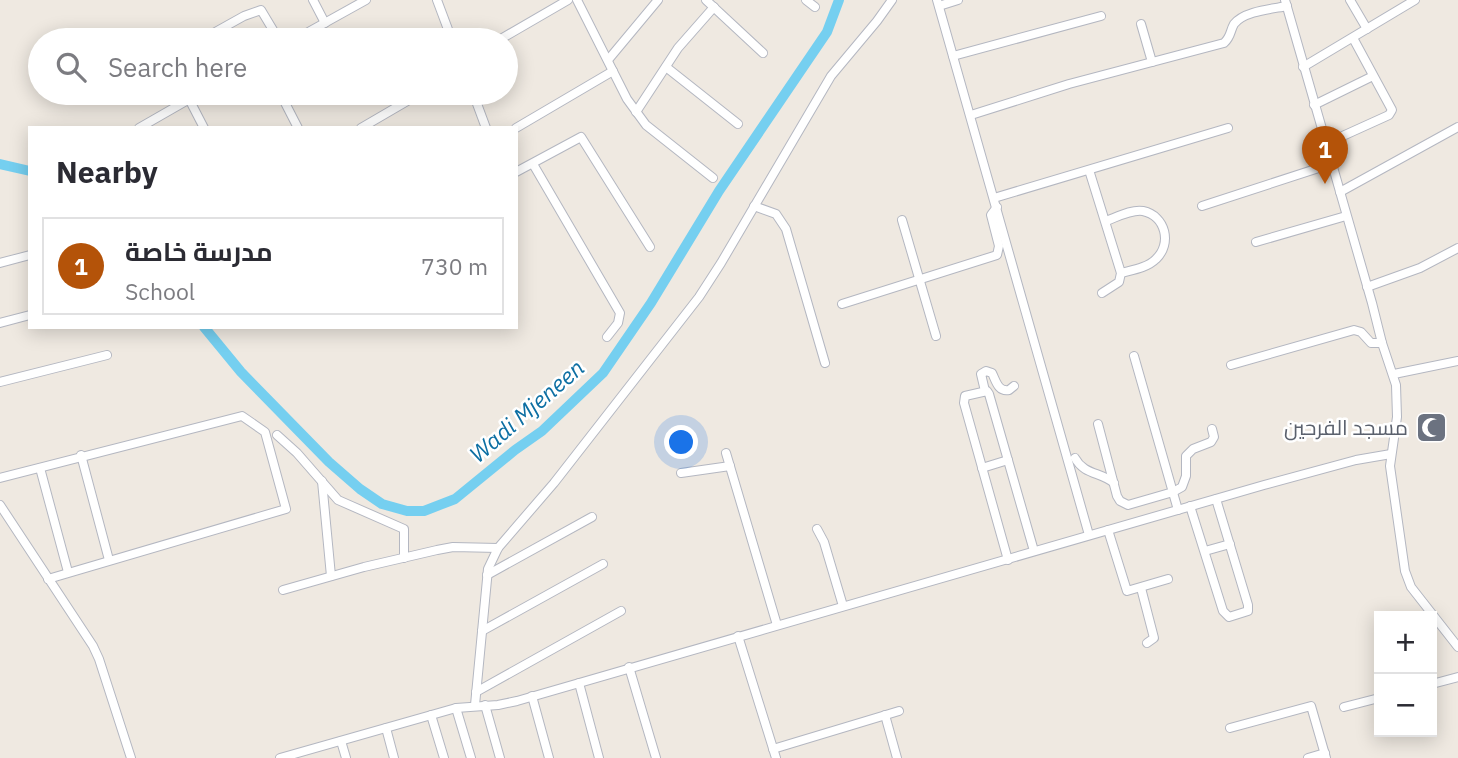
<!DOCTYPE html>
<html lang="en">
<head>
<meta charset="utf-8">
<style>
	:root { --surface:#fff; --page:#f2f2f3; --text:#2b2b33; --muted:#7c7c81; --line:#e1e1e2; --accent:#b45309 }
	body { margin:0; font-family:"IBM Plex Sans",Cairo,sans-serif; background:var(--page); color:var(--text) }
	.controls { position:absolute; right:21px; bottom:21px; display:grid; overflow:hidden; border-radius:0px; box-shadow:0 4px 18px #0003 }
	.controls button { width:63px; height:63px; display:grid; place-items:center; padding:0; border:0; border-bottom:2px solid var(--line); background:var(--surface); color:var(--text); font:35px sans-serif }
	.you { position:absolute; left:682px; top:443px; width:24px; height:24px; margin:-18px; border:5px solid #fff; border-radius:50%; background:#1a73e8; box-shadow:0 0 0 10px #1a73e833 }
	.badge { display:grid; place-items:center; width:46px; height:46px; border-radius:50%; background:var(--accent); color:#fff; font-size:23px; font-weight:700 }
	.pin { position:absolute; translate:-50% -58px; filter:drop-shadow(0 2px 4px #0008) }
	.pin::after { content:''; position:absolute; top:37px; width:24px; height:21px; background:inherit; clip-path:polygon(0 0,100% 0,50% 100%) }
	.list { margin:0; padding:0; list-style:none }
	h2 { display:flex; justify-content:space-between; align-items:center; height:91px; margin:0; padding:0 28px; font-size:30px }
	h2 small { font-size:23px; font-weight:400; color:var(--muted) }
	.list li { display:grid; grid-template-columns:46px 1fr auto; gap:21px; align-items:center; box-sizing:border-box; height:98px; margin:0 14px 14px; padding:0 14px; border:2px solid var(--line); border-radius:0px }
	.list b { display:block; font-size:26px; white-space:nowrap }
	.list p { margin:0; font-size:23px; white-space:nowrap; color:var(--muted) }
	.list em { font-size:23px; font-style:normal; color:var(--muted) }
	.icon { flex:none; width:38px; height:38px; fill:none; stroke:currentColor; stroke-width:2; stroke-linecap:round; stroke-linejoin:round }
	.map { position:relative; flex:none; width:1458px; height:758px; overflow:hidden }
	.search { position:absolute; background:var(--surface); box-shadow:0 4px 18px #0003; left:28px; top:28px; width:490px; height:77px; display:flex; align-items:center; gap:18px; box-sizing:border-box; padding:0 24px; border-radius:38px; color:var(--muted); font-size:26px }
	.panel { position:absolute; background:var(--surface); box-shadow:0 4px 18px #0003; left:28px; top:126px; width:490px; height:203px; border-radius:0px }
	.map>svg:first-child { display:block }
</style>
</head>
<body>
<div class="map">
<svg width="1458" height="758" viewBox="0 0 1458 758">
	<rect width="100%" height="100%" fill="#efe9e1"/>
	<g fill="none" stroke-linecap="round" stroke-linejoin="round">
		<!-- river -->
		<g stroke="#75cff0" stroke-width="10">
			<polyline points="0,164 30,171"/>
			<polyline points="204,327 241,372 329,462 360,489 382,504 407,511 424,511 455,499 515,450 542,431 603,373 651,303 719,191 827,32 839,0"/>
		</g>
		<defs>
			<g id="minor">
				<polyline points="313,0 325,23"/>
				<polyline points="437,0 452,40"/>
				<polyline points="577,0 627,99 646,125 713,178"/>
				<polyline points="706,0 763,53"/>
				<polyline points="806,0 815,7"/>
				<polyline points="937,0 1089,535"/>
				<polyline points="1285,0 1372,303 1382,343 1396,385 1397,417 1390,466 1405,571 1411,587 1458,647"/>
				<polyline points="1350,0 1367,29"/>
				<polyline points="939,6 958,0"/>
				<polyline points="1141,24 1152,62"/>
				<polyline points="201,40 244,16 261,10 279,40"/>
				<polyline points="294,40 366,0"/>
				<polyline points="499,40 568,0"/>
				<polyline points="953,56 1101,16"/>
				<polyline points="608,60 658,0"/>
				<polyline points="666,67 738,124"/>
				<polyline points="1303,67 1415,0"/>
				<polyline points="280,93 298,128"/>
				<polyline points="473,93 486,128"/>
				<polyline points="343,94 346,93"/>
				<polyline points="189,99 204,128"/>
				<polyline points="77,100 94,93"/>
				<polyline points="1314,105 1373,76"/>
				<polyline points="636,112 678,48 714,7"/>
				<path d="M971 115 1069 84 1224 43C1231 37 1230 31 1234 24 1244 11 1272 9 1287 6"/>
				<polyline points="139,128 200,93"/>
				<polyline points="361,128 421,93"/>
				<polyline points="516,128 613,71"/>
				<polyline points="1325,144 1389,115 1392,110 1353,38"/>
				<polyline points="533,164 620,313 618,323 607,337"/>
				<polyline points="1089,170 1121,273 1119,282 1102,293"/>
				<polyline points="516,172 581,137 650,247"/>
				<polyline points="1340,192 1458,127"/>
				<polyline points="994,198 1228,128"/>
				<polyline points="754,206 776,214 786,229 825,363"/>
				<polyline points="1202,206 1331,164"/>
				<polyline points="902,220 936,336"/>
				<path d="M1106 221C1117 217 1132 209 1143 211 1166 216 1172 244 1156 259 1147 268 1132 270 1121 273"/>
				<polyline points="1256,242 1346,216"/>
				<polyline points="0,263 30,255"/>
				<polyline points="1367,287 1420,268 1458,248"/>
				<polyline points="842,304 997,255 999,246 991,215 997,207"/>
				<polyline points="0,323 30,315"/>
				<polyline points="1134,356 1178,510"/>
				<polyline points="1231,365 1354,330 1361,332 1371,343 1382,343"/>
				<polyline points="1394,374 1458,361"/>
				<polyline points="0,382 107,355"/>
				<path d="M985 391 981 374 986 371 992 373C996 381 998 392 1009 390L1014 386"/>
				<polyline points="1098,424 1117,496 1120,501 1128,505 1173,492 1182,487 1186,476 1186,456 1193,449 1211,442 1214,437 1212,429"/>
				<polyline points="277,435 297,453 338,500 404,529 404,558"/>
				<polyline points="726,453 777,625"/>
				<polyline points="81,455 109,560"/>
				<path d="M1075 458C1084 475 1101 472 1114 483"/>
				<polyline points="40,468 68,572"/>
				<polyline points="982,468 1008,460"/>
				<polyline points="681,473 730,466"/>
				<polyline points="0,478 242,416 265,432 286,509 48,579"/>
				<polyline points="322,481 331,576"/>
				<polyline points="0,505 93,646 99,659 131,758"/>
				<polyline points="1190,506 1223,611 1229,617 1248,611 1248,605 1216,499"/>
				<polyline points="817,529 824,542 843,606"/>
				<polyline points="1108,530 1127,591 1168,579"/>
				<polyline points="1205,551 1230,544"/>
				<polyline points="1008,560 964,403 965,396 987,391 989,394 1034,551"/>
				<polyline points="487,575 592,517"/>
				<polyline points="1141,588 1154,638 1147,643"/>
				<polyline points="283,590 364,567 437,550 453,547 498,548"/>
				<polyline points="482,631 603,564"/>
				<polyline points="738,636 776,758"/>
				<polyline points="629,667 656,758"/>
				<polyline points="579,683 599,758"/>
				<polyline points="1432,684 1458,677"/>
				<polyline points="476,692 621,611"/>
				<polyline points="532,696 549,758"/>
				<polyline points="475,705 488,569 498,548 554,483 699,297 721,263 831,76 877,21 892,0"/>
				<polyline points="485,705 500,758"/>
				<polyline points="1344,707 1379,698"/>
				<polyline points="456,708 471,758"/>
				<polyline points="431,715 444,758"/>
				<polyline points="885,715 897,758"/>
				<polyline points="386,728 394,758"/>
				<polyline points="1230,728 1311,706 1326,758"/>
				<polyline points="341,741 346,758"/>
				<polyline points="773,749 899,711"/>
				<polyline points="280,758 456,708 498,705 517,701 1264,485 1356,460 1391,454"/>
				<polyline points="1308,758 1325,753"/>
			</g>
		</defs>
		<!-- minor casing -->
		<use href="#minor" stroke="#b4b7c1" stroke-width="10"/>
		<!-- minor -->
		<use href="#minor" stroke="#fff" stroke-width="8"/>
	</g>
	<!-- icons -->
	<defs>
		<symbol id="mosque-square" viewBox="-11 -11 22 22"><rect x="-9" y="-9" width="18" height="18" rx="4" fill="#6b7280" stroke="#fff"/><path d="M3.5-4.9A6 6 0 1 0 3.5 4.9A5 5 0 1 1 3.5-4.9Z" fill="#fff"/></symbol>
	</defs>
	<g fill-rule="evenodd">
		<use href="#mosque-square" x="1414" y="410" width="35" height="35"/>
	</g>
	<g text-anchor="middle" stroke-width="5" stroke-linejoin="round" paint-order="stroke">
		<!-- worship labels -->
		<g font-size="21" fill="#5b616d" stroke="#fff" text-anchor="end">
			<text x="1408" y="435">مسجد الفرحين</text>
		</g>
		<!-- water labels -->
		<g font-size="23" font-style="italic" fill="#0d6fa3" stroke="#fff">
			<text transform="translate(527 411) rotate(-41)" y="8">Wadi Mjeneen</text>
		</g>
	</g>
</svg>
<div class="controls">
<button>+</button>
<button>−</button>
</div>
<div class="you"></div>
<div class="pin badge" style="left:1325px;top:184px">1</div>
<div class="search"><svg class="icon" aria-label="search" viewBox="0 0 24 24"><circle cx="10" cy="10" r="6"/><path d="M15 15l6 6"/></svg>Search here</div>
<section class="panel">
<h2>Nearby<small></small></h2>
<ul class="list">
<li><span class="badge">1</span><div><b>مدرسة خاصة</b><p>School</p></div><em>730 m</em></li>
</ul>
</section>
</div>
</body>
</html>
